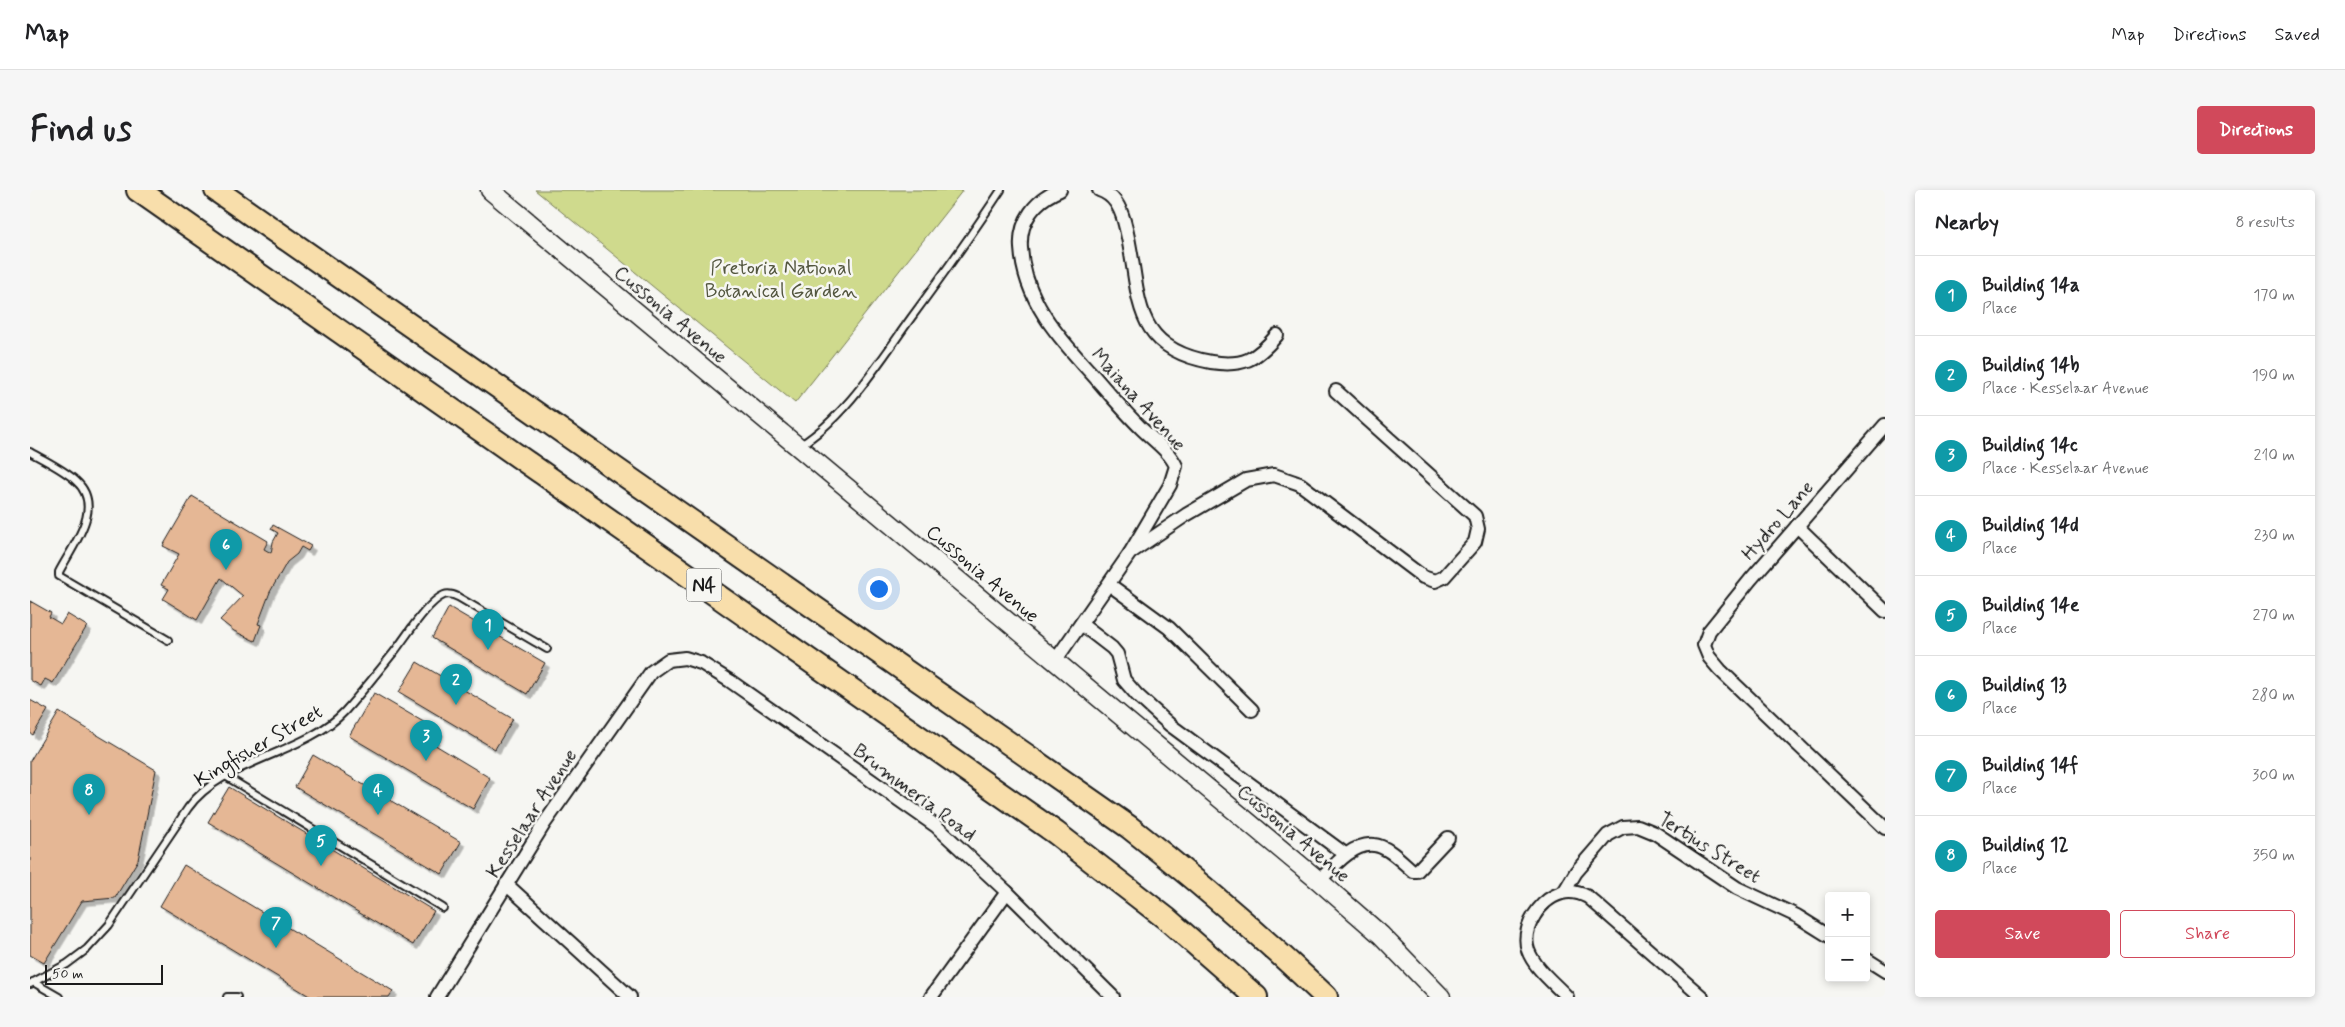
<!DOCTYPE html>
<html lang="en">
<head>
<meta charset="utf-8">
<style>
	:root { --surface:#fff; --page:#f6f6f6; --text:#202124; --muted:#757577; --line:#e0e0e0; --accent:#d1495b }
	body { margin:0; font-family:Mynerve,sans-serif; background:var(--page); color:var(--text) }
	.controls { position:absolute; right:15px; bottom:15px; display:grid; overflow:hidden; border-radius:5px; box-shadow:0 2px 8px #0003 }
	.controls button { width:45px; height:45px; display:grid; place-items:center; padding:0; border:0; border-bottom:1px solid var(--line); background:var(--surface); color:var(--text); font:25px sans-serif }
	.scale { position:absolute; left:15px; bottom:12px; width:118px; box-sizing:border-box; padding-left:5px; border:2px solid #1c1c1c; border-top:0; font-size:14px; line-height:18px; white-space:nowrap; color:#1c1c1c; -webkit-text-stroke:4px #f6f6f2; paint-order:stroke }
	.you { position:absolute; left:848px; top:398px; width:18px; height:18px; margin:-12px; border:4px solid #fff; border-radius:50%; background:#1a73e8; box-shadow:0 0 0 8px #1a73e833 }
	.badge { display:grid; place-items:center; width:32px; height:32px; border-radius:50%; background:var(--accent); color:#fff; font-size:16px; font-weight:700 }
	.pin { position:absolute; translate:-50% -41px; filter:drop-shadow(0 1px 2px #0008) }
	.pin::after { content:''; position:absolute; top:26px; width:18px; height:15px; background:inherit; clip-path:polygon(0 0,100% 0,50% 100%) }
	.list { margin:0; padding:0; list-style:none }
	h2 { display:flex; justify-content:space-between; align-items:center; height:65px; margin:0; padding:0 20px; font-size:21px }
	h2 small { font-size:16px; font-weight:400; color:var(--muted) }
	.list li { display:grid; grid-template-columns:32px 1fr auto; gap:15px; align-items:center; box-sizing:border-box; height:80px; padding:0 20px; border-top:1px solid var(--line) }
	.list b { display:block; font-size:19px; white-space:nowrap }
	.list p { margin:0; font-size:16px; white-space:nowrap; color:var(--muted) }
	.list em { font-size:16px; font-style:normal; color:var(--muted) }
	.actions { display:flex; gap:10px; padding:15px 20px }
	.actions a { flex:1; padding:11px 0; border:1px solid var(--accent); border-radius:5px; text-align:center; font-size:18px; color:var(--accent) }
	.actions .main { background:var(--accent); color:#fff }
	.map { position:relative; flex:none; width:1855px; height:807px; overflow:hidden; border-radius:5px }
	header { display:flex; align-items:center; gap:30px; box-sizing:border-box; height:70px; padding:0 25px; background:var(--surface); border-bottom:1px solid var(--line) }
	header strong { font-size:24px }
	nav { display:flex; gap:28px; margin-inline-start:auto; font-size:18px }
	.intro { display:flex; align-items:center; justify-content:space-between; box-sizing:border-box; height:120px; padding:0 30px }
	h1 { margin:0; font-size:35px }
	.button { padding:12px 22px; border-radius:5px; background:var(--accent); color:#fff; font-size:18px; font-weight:700 }
	main { display:flex; gap:30px; padding:0 30px }
	aside { flex:1; background:var(--surface); border-radius:5px; box-shadow:0 2px 8px #0003 }
	.map>svg:first-child { display:block }
</style>
</head>
<body>
<header>
<strong>Map</strong>
<nav><a>Map</a><a>Directions</a><a>Saved</a></nav>
</header>
<div class="intro"><h1>Find us</h1><a class="button">Directions</a></div>
<main>
<div class="map">
<svg width="1855" height="807" viewBox="0 0 1855 807">
	<defs>
		<filter id="shadow"><feDropShadow dx="4.5" dy="4.5" stdDeviation="0" flood-color="#0004"/></filter>
	</defs>
	<rect width="100%" height="100%" fill="#f6f6f2"/>
	<filter id="ink" filterUnits="userSpaceOnUse"><feTurbulence type="fractalNoise" baseFrequency=".02" numOctaves="2"/><feDisplacementMap in="SourceGraphic" scale="10" xChannelSelector="R" yChannelSelector="G"/><feConvolveMatrix kernelMatrix="1 2 1 2 8 2 1 2 1" color-interpolation-filters="sRGB"/></filter>
	<g filter="url(#ink)">
		<!-- green -->
		<polygon fill="#cfda8d" stroke="#767b54" points="505,0 933,0 765,213"/>
		<!-- building -->
		<g fill="#e5b795" stroke="#1c1c1c" filter="url(#shadow)">
			<polygon points="162,306 238,351 234,359 241,363 243,352 248,343 241,339 243,335 281,356 278,361 271,357 267,364 257,372 240,402 228,434 231,435 225,451 204,441 190,430 213,406 191,388 167,430 133,409 139,399 131,395 149,364 133,356"/>
			<polygon points="0,411 21,423 19,427 31,434 37,424 57,436 23,493 15,489 11,496 0,490"/>
			<polygon points="419,417 515,473 497,504 402,448"/>
			<polygon points="387,472 483,529 465,559 369,502"/>
			<polygon points="344,503 409,541 402,553 460,588 443,619 319,546"/>
			<polygon points="0,510 18,520 3,545 0,543"/>
			<polygon points="29,522 126,580 108,670 85,708 52,711 14,773 0,765 0,571"/>
			<polygon points="283,565 431,652 412,684 265,597"/>
			<polygon points="199,597 404,721 383,755 178,632"/>
			<polygon points="154,675 363,801 359,807 281,807 130,716"/>
		</g>
		<g fill="none" stroke-linecap="round" stroke-linejoin="round">
			<defs>
				<g id="service">
					<path d="M769 256C814 229 850 171 881 128 912 86 942 44 971 0"/>
					<path d="M0 262C15 271 33 279 46 291 75 317 43 355 29 382V386L138 450"/>
					<polyline points="197,587 413,718"/>
					<polyline points="3,792 29,807"/>
					<path d="M0 794 37 774 57 759 79 735 158 618C193 569 274 565 315 521 332 502 348 482 364 462 376 447 397 412 414 405 419 403 424 405 428 407L517 459"/>
					<polyline points="197,807 207,807"/>
				</g>
				<g id="minor">
					<path d="M1069 0C1084 5 1090 17 1094 31 1113 97 1094 157 1181 172 1213 177 1226 170 1247 145"/>
					<polyline points="1855,235 1721,389 1679,441 1674,455 1679,467 1690,480 1855,638"/>
					<polyline points="1767,336 1855,421"/>
					<polyline points="1100,363 1156,325 1216,290 1244,285 1270,294 1393,387 1405,391 1414,387 1445,352 1448,339 1445,326 1306,201"/>
					<polyline points="1080,395 1139,438 1222,520"/>
					<polyline points="1051,434 1082,458 1087,464 1094,490 1107,505 1140,535 1315,664"/>
					<path d="M1025 471 1100 363 1140 295 1146 276C1139 260 1120 248 1108 235 1092 219 1077 201 1062 184 1029 148 994 110 991 58 989 31 1005 10 1030 0"/>
					<path d="M1289 691C1302 678 1323 652 1344 655 1358 656 1373 673 1383 681H1387L1418 648"/>
					<polyline points="476,694 600,807"/>
					<polyline points="1534,702 1546,682 1578,645 1593,637 1608,636 1625,643 1707,698 1767,726 1799,746"/>
					<polyline points="1836,769 1855,781"/>
					<polyline points="407,807 514,634 621,482 638,470 655,468 671,473 700,491 906,636 977,702 1083,807"/>
					<polyline points="901,807 977,702"/>
					<path d="M1537 807C1525 794 1504 778 1498 760 1491 738 1510 709 1532 703 1540 701 1550 703 1558 707L1672 807"/>
				</g>
				<polyline id="secondary" points="460,0 1289,691 1351,745 1411,807"/>
				<g id="motorway">
					<polyline points="108,0 1026,643 1137,729 1226,807"/>
					<path d="M186 0 1099 637C1168 691 1233 747 1296 807"/>
				</g>
			</defs>
			<!-- service casing -->
			<use href="#service" stroke="#1c1c1c" stroke-width="10"/>
			<!-- minor casing -->
			<use href="#minor" stroke="#1c1c1c" stroke-width="16"/>
			<!-- secondary casing -->
			<use href="#secondary" stroke="#1c1c1c" stroke-width="21"/>
			<!-- motorway casing -->
			<use href="#motorway" stroke="#1c1c1c" stroke-width="26"/>
			<!-- service -->
			<use href="#service" stroke="#f6f6f2" stroke-width="6"/>
			<!-- minor -->
			<use href="#minor" stroke="#f6f6f2" stroke-width="12"/>
			<!-- secondary -->
			<use href="#secondary" stroke="#f6f6f2" stroke-width="18"/>
			<!-- motorway -->
			<use href="#motorway" stroke="#f8deab" stroke-width="22"/>
		</g>
	</g>
	<g text-anchor="middle" stroke-width="5" stroke-linejoin="round" paint-order="stroke">
		<!-- shield labels -->
		<rect fill="#f6f6f2" stroke="#5d5d5c" stroke-width="1" x="656.5" y="378.5" width="35" height="33" rx="4"/>
		<g font-size="19" font-weight="bold" fill="#1c1c1c">
			<text x="674" y="402">N4</text>
		</g>
		<!-- park labels -->
		<g font-size="20" fill="#52553e" stroke="#f6f6f2">
			<text x="751" y="84">Pretoria National<tspan x="751" dy="23">Botanical Garden</tspan></text>
		</g>
		<!-- street labels -->
		<g font-size="20" fill="#1c1c1c" stroke="#f6f6f2">
			<text transform="translate(641 124) rotate(40)" y="7">Cussonia Avenue</text>
			<text transform="translate(1109 209) rotate(48)" y="7">Maiana Avenue</text>
			<text transform="translate(1747 330) rotate(-49)" y="7">Hydro Lane</text>
			<text transform="translate(953 383) rotate(40)" y="7">Cussonia Avenue</text>
			<text transform="translate(228 555) rotate(-30)" y="7">Kingfisher Street</text>
			<text transform="translate(885 602) rotate(37)" y="7">Brummeria Road</text>
			<text transform="translate(501 623) rotate(-57)" y="7">Kesselaar Avenue</text>
			<text transform="translate(1264 643) rotate(40)" y="7">Cussonia Avenue</text>
			<text transform="translate(1680 657) rotate(32)" y="7">Tertius Street</text>
		</g>
	</g>
</svg>
<div class="controls">
<button>+</button>
<button>−</button>
</div>
<div class="scale">50 m</div>
<div class="you"></div>
<div class="pin badge" style="left:458px;top:460px;background:#0f9aa8">1</div>
<div class="pin badge" style="left:426px;top:515px;background:#0f9aa8">2</div>
<div class="pin badge" style="left:396px;top:571px;background:#0f9aa8">3</div>
<div class="pin badge" style="left:348px;top:625px;background:#0f9aa8">4</div>
<div class="pin badge" style="left:291px;top:676px;background:#0f9aa8">5</div>
<div class="pin badge" style="left:196px;top:380px;background:#0f9aa8">6</div>
<div class="pin badge" style="left:246px;top:758px;background:#0f9aa8">7</div>
<div class="pin badge" style="left:59px;top:625px;background:#0f9aa8">8</div>
</div>
<aside>
<h2>Nearby<small>8 results</small></h2>
<ul class="list">
<li><span class="badge" style="background:#0f9aa8">1</span><div><b>Building 14a</b><p>Place</p></div><em>170 m</em></li>
<li><span class="badge" style="background:#0f9aa8">2</span><div><b>Building 14b</b><p>Place · Kesselaar Avenue</p></div><em>190 m</em></li>
<li><span class="badge" style="background:#0f9aa8">3</span><div><b>Building 14c</b><p>Place · Kesselaar Avenue</p></div><em>210 m</em></li>
<li><span class="badge" style="background:#0f9aa8">4</span><div><b>Building 14d</b><p>Place</p></div><em>230 m</em></li>
<li><span class="badge" style="background:#0f9aa8">5</span><div><b>Building 14e</b><p>Place</p></div><em>270 m</em></li>
<li><span class="badge" style="background:#0f9aa8">6</span><div><b>Building 13</b><p>Place</p></div><em>280 m</em></li>
<li><span class="badge" style="background:#0f9aa8">7</span><div><b>Building 14f</b><p>Place</p></div><em>300 m</em></li>
<li><span class="badge" style="background:#0f9aa8">8</span><div><b>Building 12</b><p>Place</p></div><em>350 m</em></li>
</ul>
<div class="actions"><a class="main">Save</a><a>Share</a></div>
</aside>
</main>
</body>
</html>
